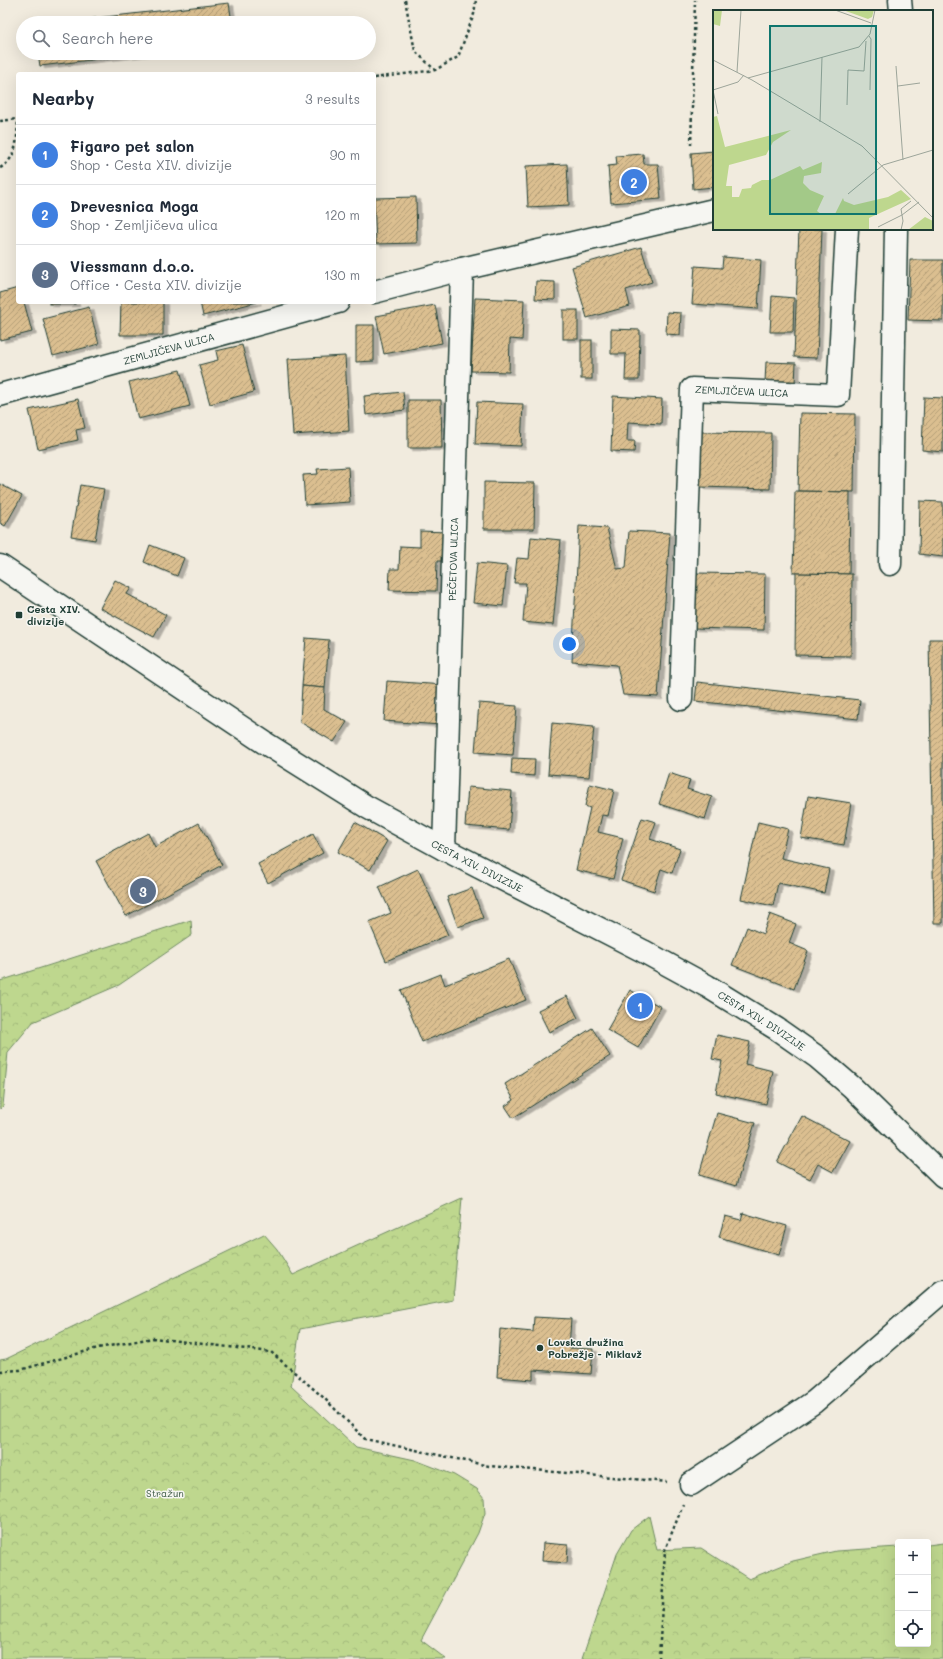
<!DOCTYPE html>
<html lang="en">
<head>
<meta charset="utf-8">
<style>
	:root { --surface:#fff; --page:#f6f6f7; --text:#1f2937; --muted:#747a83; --line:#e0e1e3; --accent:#2563eb }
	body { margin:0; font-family:Mali,sans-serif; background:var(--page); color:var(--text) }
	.controls { position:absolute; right:12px; bottom:12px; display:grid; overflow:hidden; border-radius:4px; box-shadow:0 4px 16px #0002 }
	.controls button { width:36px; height:36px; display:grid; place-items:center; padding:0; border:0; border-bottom:1px solid var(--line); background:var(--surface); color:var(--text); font:20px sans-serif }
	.you { position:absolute; left:569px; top:644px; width:14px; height:14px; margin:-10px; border:3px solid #fff; border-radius:50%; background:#1a73e8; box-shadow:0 0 0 6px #1a73e833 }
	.badge { display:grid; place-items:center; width:26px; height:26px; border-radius:50%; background:var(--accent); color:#fff; font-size:13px; font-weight:700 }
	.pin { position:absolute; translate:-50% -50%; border:2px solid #fff; box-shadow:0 1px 4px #0006 }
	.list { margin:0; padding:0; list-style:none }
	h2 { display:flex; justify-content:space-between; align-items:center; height:52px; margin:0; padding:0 16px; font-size:17px }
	h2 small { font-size:13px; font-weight:400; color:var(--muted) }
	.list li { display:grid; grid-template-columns:26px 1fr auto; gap:12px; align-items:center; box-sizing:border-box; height:60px; padding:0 16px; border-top:1px solid var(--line) }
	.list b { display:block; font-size:15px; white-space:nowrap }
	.list p { margin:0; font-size:13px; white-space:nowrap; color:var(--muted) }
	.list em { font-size:13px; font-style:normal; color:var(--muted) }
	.icon { flex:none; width:22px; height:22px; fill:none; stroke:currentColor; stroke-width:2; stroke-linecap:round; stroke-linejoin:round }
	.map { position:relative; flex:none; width:943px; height:1659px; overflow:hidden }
	.search { position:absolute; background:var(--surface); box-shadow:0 4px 16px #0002; left:16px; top:16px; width:360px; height:44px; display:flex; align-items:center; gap:10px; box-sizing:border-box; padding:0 14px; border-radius:22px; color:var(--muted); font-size:15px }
	.panel { position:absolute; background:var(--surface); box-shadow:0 4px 16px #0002; left:16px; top:72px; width:360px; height:232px; border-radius:4px }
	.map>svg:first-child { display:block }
</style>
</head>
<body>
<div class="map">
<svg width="943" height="1659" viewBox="0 0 943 1659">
	<defs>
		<pattern id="forest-crowns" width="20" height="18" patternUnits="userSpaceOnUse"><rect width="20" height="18" fill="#bed78e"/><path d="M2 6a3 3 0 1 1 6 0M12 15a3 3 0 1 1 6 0" fill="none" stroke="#a3b97b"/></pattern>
		<pattern id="building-hatch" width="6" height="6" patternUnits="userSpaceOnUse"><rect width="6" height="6" fill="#dbbf90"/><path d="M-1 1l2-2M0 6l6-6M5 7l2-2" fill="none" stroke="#b19c76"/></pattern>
		<filter id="shadow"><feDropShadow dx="4.5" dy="2.5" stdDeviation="0" flood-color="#0004"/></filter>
	</defs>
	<rect width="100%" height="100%" fill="#f1ebde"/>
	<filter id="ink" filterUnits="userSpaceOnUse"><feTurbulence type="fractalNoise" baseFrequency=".025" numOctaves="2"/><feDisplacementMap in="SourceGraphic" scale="8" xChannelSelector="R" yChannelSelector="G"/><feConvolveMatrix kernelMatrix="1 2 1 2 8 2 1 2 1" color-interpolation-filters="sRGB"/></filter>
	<g filter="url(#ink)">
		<!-- forest -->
		<g fill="url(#forest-crowns)" stroke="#6e8a61">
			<polygon points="191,920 192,935 119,985 33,1022 8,1052 3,1106 0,1109 0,981"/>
			<polygon points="462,1198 453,1300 300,1329 291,1386 356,1447 415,1460 454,1475 477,1489 484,1498 485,1513 478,1533 421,1640 446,1659 0,1659 0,1360 6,1359 264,1234 277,1249 293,1275"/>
			<polygon points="649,1516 657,1550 701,1548 749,1579 793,1561 836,1551 898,1547 898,1644 928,1644 928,1545 943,1543 943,1659 582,1659 617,1554 631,1530"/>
		</g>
		<!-- building -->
		<g fill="url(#building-hatch)" stroke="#1f3d34" filter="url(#shadow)">
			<polygon points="229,3 232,23 52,23"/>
			<polygon points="38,53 151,53 40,66"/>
			<polygon points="714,151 714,187 693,189 691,153"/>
			<polygon points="643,154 644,164 658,164 661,199 611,203 608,166 617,165 616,156"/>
			<polygon points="567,164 569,205 528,207 526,166"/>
			<polygon points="416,197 417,243 376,244 374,198"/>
			<polygon points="799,229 822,229 817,358 794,357"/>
			<polygon points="641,247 652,282 626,290 630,306 587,318 572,267"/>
			<polygon points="723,257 761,260 758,309 692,304 695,266 722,268"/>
			<polygon points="910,260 943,260 943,321 908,320"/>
			<polygon points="536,281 555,282 555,300 535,299"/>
			<polygon points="18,288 18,302 24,302 32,332 0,340 0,293"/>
			<polygon points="772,296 794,298 793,332 770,332"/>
			<polygon points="475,298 524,300 522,340 510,339 509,372 471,371"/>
			<rect x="49" y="302" width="26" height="2"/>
			<polygon points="121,302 163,302 163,335 120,335"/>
			<polygon points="200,302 257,302 203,316"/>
			<polygon points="435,305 442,343 384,354 376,316"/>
			<polygon points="89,307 99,344 53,356 43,319"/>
			<rect x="563" y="310" width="15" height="29"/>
			<polygon points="667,312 681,313 680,335 666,334"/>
			<polygon points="356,325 374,325 374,361 356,362"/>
			<polygon points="611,329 640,330 639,380 625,380 626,354 611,354"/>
			<rect x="581" y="340" width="11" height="39"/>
			<polygon points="242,345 254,392 210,404 199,365 218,360 216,351"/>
			<polygon points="345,356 349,431 293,435 288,359"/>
			<polygon points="766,362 796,363 795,383 765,382"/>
			<polygon points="180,370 190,406 138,419 129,382"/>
			<polygon points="403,392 405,410 366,415 364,396"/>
			<polygon points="613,396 662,399 661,424 628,422 627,441 635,441 634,452 611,451"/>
			<polygon points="924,397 943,398 943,452 922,450"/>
			<polygon points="78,399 85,428 76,430 78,440 38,449 29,410"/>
			<polygon points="408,400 441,400 442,448 408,448"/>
			<polygon points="477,402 523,404 521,446 475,444"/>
			<polygon points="800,413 855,414 854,492 798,491"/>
			<polygon points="701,432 771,433 770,489 700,487"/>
			<polygon points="348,467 350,502 305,505 303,475 318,474 317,469"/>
			<polygon points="484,482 535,483 534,529 484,529"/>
			<polygon points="0,484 22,496 5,526 0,523"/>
			<polygon points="80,485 104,489 95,540 71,536"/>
			<polygon points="795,491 850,492 849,574 793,573"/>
			<polygon points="920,501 943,502 943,557 919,554"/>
			<polygon points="579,526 607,528 617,569 626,568 629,531 670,533 658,697 623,695 617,665 572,661"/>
			<polygon points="420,531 448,532 447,561 437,561 436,591 389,590 390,569 399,569 400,546 420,547"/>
			<polygon points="531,537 561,540 553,625 523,622 526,583 514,583 517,558 529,559"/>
			<polygon points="150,545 184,558 177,576 144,562"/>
			<polygon points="477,563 507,566 503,606 473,603"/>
			<polygon points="695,573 765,574 764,630 693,628"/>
			<polygon points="796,573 852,574 851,656 795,655"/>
			<polygon points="115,580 131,588 127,594 166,615 154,637 100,608"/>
			<polygon points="306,638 329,640 325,688 302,686"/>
			<polygon points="929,639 943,639 943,923 934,923"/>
			<polygon points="387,681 444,685 441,725 384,721"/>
			<polygon points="697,682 860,700 858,719 695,701"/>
			<polygon points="302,686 325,688 324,709 347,722 334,742 300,722"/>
			<polygon points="479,703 517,706 513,755 475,752"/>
			<polygon points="552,723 594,727 589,777 548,774"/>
			<polygon points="512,758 535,759 534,776 511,774"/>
			<polygon points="669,773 690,780 687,789 712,797 705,819 659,804"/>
			<polygon points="590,784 614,790 608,816 602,815 598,832 623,838 613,879 576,870 590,808 585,806"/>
			<polygon points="468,787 512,791 509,830 465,826"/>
			<polygon points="808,796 851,803 844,845 801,838"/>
			<polygon points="642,818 656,822 650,839 680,849 672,873 661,869 654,891 621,880"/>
			<polygon points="355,822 387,841 370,870 338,852"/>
			<polygon points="758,822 788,829 781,858 829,869 824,893 778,883 773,906 741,899"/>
			<polygon points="199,823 222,865 126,916 96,861 148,833 155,847"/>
			<polygon points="313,834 323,853 268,883 258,864"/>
			<polygon points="418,869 448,935 386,961 369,922 391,913 379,887"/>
			<polygon points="472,888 483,918 458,927 447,897"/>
			<polygon points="770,914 796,924 789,943 808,951 794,989 732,965 747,927 763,934"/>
			<polygon points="509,959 526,1000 422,1042 401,990 441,974 445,985"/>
			<polygon points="630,990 661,1007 638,1048 607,1030"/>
			<polygon points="567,996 578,1018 549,1032 538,1010"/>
			<polygon points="592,1028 610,1056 513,1118 505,1106 514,1100 505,1084"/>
			<polygon points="717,1035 750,1042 745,1064 773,1071 766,1104 716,1093 722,1061 712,1059"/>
			<polygon points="717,1113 755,1123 736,1186 699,1175"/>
			<polygon points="802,1116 850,1141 833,1172 818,1164 810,1179 777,1162"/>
			<polygon points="743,1213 787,1226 779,1255 719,1237 725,1216 741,1220"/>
			<polygon points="534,1317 571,1319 569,1348 593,1349 591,1374 533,1370 533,1380 497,1377 500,1329 533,1332"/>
			<polygon points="543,1543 568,1545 567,1563 542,1561"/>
		</g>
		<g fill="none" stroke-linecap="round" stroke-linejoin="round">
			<defs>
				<g id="minor">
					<polyline points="900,0 901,11"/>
					<polyline points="374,292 462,269 714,210"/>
					<path id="s1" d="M0 395 338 302"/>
					<polyline points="890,564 896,229"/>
					<path id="s2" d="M681 699 692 389 838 395 847 229"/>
					<path id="s3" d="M444 849 462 269"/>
					<polyline points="691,1484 814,1402 943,1291"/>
				</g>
				<g id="tertiary">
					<path id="s4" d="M0 566 265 743 367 807 444 849 643 951 707 986 777 1029 817 1057 852 1087 943 1176"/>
				</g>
			</defs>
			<!-- minor casing -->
			<use href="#minor" stroke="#1f3d34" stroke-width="25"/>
			<!-- tertiary casing -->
			<use href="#tertiary" stroke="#1f3d34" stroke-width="25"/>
			<!-- path -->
			<g stroke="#1f3d34" stroke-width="2.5" stroke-dasharray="3 3" stroke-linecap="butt">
				<polyline points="405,0 415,51 435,70 458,57 474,14 476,0"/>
				<polyline points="374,78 435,70"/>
				<polyline points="0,121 18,119"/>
				<polyline points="691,145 695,0"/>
				<path d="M0 168C18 158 17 137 18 119"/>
				<polyline points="0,1371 20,1370 98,1348 153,1338 271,1352 324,1398 365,1439 489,1466 667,1482"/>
				<polyline points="659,1659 665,1550 683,1505"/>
			</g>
			<!-- minor -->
			<use href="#minor" stroke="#f6f6f2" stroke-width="22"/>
			<!-- tertiary -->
			<use href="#tertiary" stroke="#f6f6f2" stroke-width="22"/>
		</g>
	</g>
	<!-- markers -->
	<g fill="#1f3d34" stroke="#f6f6f2" stroke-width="1.5">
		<rect x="15" y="611" width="8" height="8" rx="2"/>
		<circle cx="540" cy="1348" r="4"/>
	</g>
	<g text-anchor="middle" stroke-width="3" stroke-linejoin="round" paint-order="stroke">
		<!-- street labels -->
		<g font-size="10" fill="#1f3d34" stroke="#f6f6f2">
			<text dy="4" stroke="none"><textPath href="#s1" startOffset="175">ZEMLJIČEVA ULICA</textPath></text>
			<text dy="4" stroke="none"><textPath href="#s2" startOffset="360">ZEMLJIČEVA ULICA</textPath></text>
			<text dy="4" stroke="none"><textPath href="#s3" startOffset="290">PEČETOVA ULICA</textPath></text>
			<text dy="4" stroke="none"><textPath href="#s4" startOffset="564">CESTA XIV. DIVIZIJE</textPath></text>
			<text dy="4" stroke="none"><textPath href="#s4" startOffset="888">CESTA XIV. DIVIZIJE</textPath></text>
		</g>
		<!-- poi labels -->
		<g font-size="10" font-weight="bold" fill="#1f3d34" stroke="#f6f6f2" text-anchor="start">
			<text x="27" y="613">Cesta XIV.<tspan x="27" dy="12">divizije</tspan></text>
			<text x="548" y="1346">Lovska družina<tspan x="548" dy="12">Pobrežje - Miklavž</tspan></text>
		</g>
		<!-- park labels -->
		<g font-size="10" fill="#3f5c46" stroke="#f6f6f2">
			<text x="165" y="1497">Stražun</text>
		</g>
	</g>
	<!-- overview -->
	<g transform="translate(713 10)">
		<rect width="220" height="220" fill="#f1ebde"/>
		<path d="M130 0H161L159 7 155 9Z" fill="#bed78e"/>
		<path d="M4 106 12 137 78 120 60 132 53 145 16 155 13 176H19V187H26L29 179 38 178 39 175 49 170H57L87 156 90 160 109 152 108 163 91 166 90 173 97 180 111 186 104 201 108 204H122L130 188 131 191 141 195 175 187 188 180 198 189 156 208V220H0V107ZM212 207 220 211V220H195Z" fill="#bed78e"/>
		<path d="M0 0H9L7 16 0 14Z" fill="#bed78e"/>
		<path fill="none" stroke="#9da59a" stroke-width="1" d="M122 0 158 13M156 26 158 29 157 80M0 50 39 70 149 136 220 208M183 56 190 150M24 62 28 0M35 68 146 37 157 24 162 0M185 76 207 73M134 95 135 60 151 61 153 31M5 104 0 80 25 72 31 65M107 112 109 47M170 155 220 140M135 184 170 155M165 217 189 205 206 192M188 220 190 211 188 199 198 191"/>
		<path fill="#0f766e" fill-opacity="0.15" stroke="#0f766e" stroke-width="2" d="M57 16H163V204H57Z"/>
		<rect width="220" height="220" fill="none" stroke="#1f3d34" stroke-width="2"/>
	</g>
</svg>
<div class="controls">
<button>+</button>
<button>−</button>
<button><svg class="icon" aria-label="locate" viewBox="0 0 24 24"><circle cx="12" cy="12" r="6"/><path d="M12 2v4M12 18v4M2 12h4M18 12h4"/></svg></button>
</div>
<div class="you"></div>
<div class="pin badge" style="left:640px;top:1006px;background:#3f7fe0">1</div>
<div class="pin badge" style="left:634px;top:182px;background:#3f7fe0">2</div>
<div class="pin badge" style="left:143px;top:891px;background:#5c6f8a">3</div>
<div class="search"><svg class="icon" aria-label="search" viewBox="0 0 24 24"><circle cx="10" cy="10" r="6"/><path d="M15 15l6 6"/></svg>Search here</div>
<section class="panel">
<h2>Nearby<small>3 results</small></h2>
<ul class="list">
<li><span class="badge" style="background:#3f7fe0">1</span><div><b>Figaro pet salon</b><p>Shop · Cesta XIV. divizije</p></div><em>90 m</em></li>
<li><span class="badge" style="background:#3f7fe0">2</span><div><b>Drevesnica Moga</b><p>Shop · Zemljičeva ulica</p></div><em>120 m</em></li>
<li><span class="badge" style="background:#5c6f8a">3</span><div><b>Viessmann d.o.o.</b><p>Office · Cesta XIV. divizije</p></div><em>130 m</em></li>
</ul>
</section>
</div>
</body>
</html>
